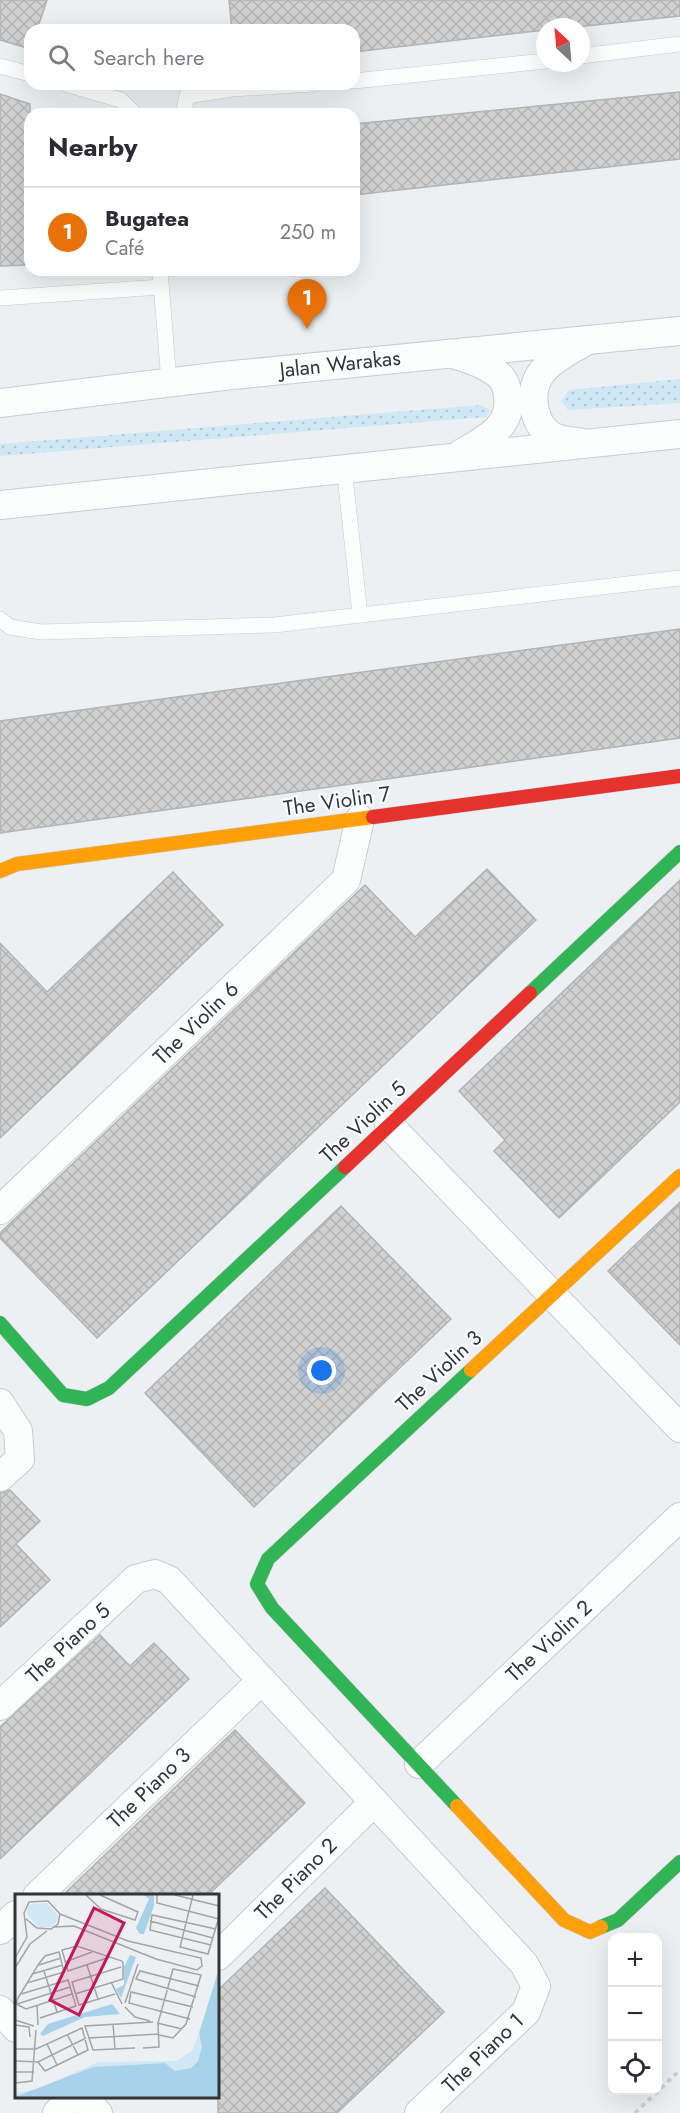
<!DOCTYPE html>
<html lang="en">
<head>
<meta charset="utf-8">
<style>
	:root { --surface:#fff; --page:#f2f2f3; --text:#2b2b33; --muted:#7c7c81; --line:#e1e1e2; --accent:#1a73e8 }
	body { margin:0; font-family:Jost,sans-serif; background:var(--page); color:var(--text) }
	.controls { position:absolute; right:18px; bottom:18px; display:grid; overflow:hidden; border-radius:12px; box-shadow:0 6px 24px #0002 }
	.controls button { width:54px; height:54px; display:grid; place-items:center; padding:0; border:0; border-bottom:2px solid var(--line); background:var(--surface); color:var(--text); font:30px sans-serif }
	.compass { position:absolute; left:536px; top:18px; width:54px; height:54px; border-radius:50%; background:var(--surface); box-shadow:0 6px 24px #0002; rotate:334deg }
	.you { position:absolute; left:322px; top:1371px; width:21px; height:21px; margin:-15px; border:4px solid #fff; border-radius:50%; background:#1a73e8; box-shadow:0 0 0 9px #1a73e833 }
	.badge { display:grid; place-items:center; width:39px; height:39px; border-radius:50%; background:var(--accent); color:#fff; font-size:20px; font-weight:700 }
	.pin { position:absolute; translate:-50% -50px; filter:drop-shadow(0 2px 3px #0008) }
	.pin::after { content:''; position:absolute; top:32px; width:21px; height:18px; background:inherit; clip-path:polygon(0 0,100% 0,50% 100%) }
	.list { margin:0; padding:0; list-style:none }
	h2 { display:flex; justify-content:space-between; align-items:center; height:78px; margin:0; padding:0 24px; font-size:26px }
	h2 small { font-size:20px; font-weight:400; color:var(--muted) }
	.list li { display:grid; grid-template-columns:39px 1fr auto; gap:18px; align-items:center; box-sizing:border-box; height:90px; padding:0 24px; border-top:2px solid var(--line) }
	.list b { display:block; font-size:22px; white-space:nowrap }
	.list p { margin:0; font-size:20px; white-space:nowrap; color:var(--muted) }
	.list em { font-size:20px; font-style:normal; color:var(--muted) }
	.icon { flex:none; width:33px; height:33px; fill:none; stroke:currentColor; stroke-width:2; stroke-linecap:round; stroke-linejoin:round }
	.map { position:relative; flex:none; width:680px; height:2113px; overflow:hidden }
	.search { position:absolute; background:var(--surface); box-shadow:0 6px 24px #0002; left:24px; top:24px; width:336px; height:66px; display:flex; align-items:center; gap:15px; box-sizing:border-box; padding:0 21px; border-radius:18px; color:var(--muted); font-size:22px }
	.panel { position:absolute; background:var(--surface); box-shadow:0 6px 24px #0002; left:24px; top:108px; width:336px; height:168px; border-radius:18px }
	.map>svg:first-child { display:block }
</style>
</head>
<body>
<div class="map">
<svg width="680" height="2113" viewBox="0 0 680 2113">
	<defs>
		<pattern id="grass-dots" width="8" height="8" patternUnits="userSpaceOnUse" patternTransform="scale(1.5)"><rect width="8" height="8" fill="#d0e7f5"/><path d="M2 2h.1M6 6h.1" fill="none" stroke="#b3c7d3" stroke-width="1.8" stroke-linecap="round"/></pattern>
		<pattern id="building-cross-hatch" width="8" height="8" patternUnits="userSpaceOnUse" patternTransform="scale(1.5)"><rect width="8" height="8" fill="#d1d1d2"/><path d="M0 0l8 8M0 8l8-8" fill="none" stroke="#b4b4b5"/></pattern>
	</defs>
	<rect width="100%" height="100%" fill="#edf0f2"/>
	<!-- grass -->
	<g fill="url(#grass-dots)">
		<polygon points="680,379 680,403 568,410 561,401 569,390"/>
		<polygon points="480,405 491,410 486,417 0,456 0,444"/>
	</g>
	<!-- building -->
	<g fill="url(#building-cross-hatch)" stroke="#b2b3b3" stroke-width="1.5">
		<polygon points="0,0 47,0 37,30 30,30 30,49 0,40"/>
		<polygon points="229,0 680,0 680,16 576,27 545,27 545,30 354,52 354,30 232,30"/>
		<polygon points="680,92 680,159 354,195 354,124"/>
		<polygon points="0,94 30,104 30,265 0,266"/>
		<polygon points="680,629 680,738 0,833 0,721"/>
		<polygon points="487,869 536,920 97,1338 0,1238 0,1233 365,885 415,937"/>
		<polygon points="173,872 223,925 0,1138 0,943 47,992"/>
		<polygon points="680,880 680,1102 559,1218 494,1151 505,1140 459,1091"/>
		<polygon points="680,1202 680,1345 608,1271"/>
		<polygon points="341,1206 451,1319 254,1507 145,1393"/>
		<polygon points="10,1490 40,1521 16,1544 50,1580 0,1627 0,1493"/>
		<polygon points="100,1635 130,1666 154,1643 189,1679 0,1859 0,1727"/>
		<polygon points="235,1730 305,1803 207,1896 62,1896"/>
		<polygon points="325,1888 444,2012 337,2113 218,2113 218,1990"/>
	</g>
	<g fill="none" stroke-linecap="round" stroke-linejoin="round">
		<defs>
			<g id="lane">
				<polyline points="581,56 680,44"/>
				<polyline points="0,66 30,74"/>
				<polyline points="354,81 545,61"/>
				<polyline points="65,84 121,100 135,114"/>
				<polyline points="183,114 187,96 232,89 313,84"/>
				<polyline points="160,270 169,382"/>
				<polyline points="0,298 161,287"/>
				<polyline points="344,467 360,615"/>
				<polyline points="0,619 10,627 41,632 274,625 680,578"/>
			</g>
			<g id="street">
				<path d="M456 355C470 359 483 363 495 372 503 377 507 386 508 396 513 426 485 440 462 453"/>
				<polyline points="0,403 223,376 680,331"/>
				<path d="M579 442C572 441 563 441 556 438 532 428 527 391 542 372 552 359 571 350 584 342"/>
				<polyline points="0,505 680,434"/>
				<polyline points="389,1125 680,1428"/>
				<polyline points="0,1210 346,880 360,819"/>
				<polyline points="0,1403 18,1431 20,1459 0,1477"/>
				<polyline points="0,1706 136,1579 155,1574 169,1580 524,1964 536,1986 526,2012 419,2113"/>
				<polyline points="419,1764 680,1517"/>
				<polyline points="37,1896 262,1680"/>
				<polyline points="0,1930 16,1915"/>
				<polyline points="218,1956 374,1802"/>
				<polyline points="0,2010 16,2028"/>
				<polyline points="82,2096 98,2113"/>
				<polyline points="57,2113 75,2096"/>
			</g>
			<g id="fast">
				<polyline points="530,993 680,852"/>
				<polyline points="0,1323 63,1395 87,1399 109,1388 345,1167"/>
				<polyline points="457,1806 272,1608 257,1584 268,1559 471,1370"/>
				<polyline points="601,1927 618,1920 680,1862"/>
			</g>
			<g id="slow">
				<polyline points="0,871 17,864 373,817"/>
				<polyline points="471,1370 680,1176"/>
				<polyline points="457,1806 564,1920 590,1932 601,1927"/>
			</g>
			<g id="jam">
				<polyline points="373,817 680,776"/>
				<polyline points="345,1167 530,993"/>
			</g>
		</defs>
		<!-- lane casing -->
		<use href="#lane" stroke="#c9cbcd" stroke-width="16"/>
		<!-- street casing -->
		<use href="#street" stroke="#c9cbcd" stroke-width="30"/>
		<!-- fast casing -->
		<use href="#fast" stroke="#c9cbcd" stroke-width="15"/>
		<!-- slow casing -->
		<use href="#slow" stroke="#c9cbcd" stroke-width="15"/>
		<!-- jam casing -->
		<use href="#jam" stroke="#c9cbcd" stroke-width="15"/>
		<!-- path -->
		<polyline stroke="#cecfcf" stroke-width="4" stroke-dasharray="4.5 4.5" stroke-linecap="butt" points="635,2113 680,2070"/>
		<!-- lane -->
		<use href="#lane" stroke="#fcfdfd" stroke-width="15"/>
		<!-- street -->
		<use href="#street" stroke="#fcfdfd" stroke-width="28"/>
		<!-- fast -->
		<use href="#fast" stroke="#30b455" stroke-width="14"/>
		<!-- slow -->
		<use href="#slow" stroke="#ff9f0a" stroke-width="14"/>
		<!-- jam -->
		<use href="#jam" stroke="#e5322d" stroke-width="14"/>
	</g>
	<g text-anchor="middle" stroke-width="4.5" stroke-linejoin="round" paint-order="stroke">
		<!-- street labels -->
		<g font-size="21" fill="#323435" stroke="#fbfdff">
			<text transform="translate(340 364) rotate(-6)" y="7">Jalan Warakas</text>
			<text transform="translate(337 801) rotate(-8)" y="7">The Violin 7</text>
			<text transform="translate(196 1023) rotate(-44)" y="7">The Violin 6</text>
			<text transform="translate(363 1122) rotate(-43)" y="7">The Violin 5</text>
			<text transform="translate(439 1371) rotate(-43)" y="7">The Violin 3</text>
			<text transform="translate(549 1641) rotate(-43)" y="7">The Violin 2</text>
			<text transform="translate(68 1643) rotate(-43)" y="7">The Piano 5</text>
			<text transform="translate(149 1788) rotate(-44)" y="7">The Piano 3</text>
			<text transform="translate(296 1879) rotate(-45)" y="7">The Piano 2</text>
			<text transform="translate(483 2053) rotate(-44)" y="7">The Piano 1</text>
		</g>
	</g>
	<!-- overview -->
	<g transform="translate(15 1894)">
		<rect width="204" height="204" fill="#edf0f2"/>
		<path d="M184 139 187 153 183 167 176 174 160 177 150 169 78 173 21 196 0 203V199L22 195 83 168 161 167 177 157Z" fill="#d0e7f5"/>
		<path d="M32 9 44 23 38 33H23L12 20 13 11Z" fill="#d0e7f5"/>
		<path d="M129 1H139V12L129 40H125L121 34 134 5ZM115 61 121 63 106 104 101 95 109 91V73ZM204 75V203H0L78 173 150 169 160 177 176 174 183 167 187 153 184 139ZM97 110 105 120 70 123 28 142 25 140 33 130Z" fill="#a8d1ea"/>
		<path fill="none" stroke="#a2a5a6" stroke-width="1.5" d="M71 1 86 15 120 26 123 18 85 1M142 1V9L204 25M160 1 204 12M178 1 165 53 193 60 204 23M135 27 198 44M39 33 59 32 141 65 182 76 187 72 186 64 113 47 45 20M196 51 135 36 137 21 201 35M0 64 12 43 9 19 14 8 33 7 45 20 43 30 36 35 22 34 11 25M50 68 77 58M24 71 46 64M72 71 83 105M0 74 15 50 32 37M29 77 42 118M17 80 48 71M96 88 107 110M6 100 53 86 61 112 25 124M60 100 108 85V69L107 67 62 52 47 56 53 77 95 63M100 100 64 111 57 88 106 73M181 103 121 85 125 77 184 92M110 109 123 70M1 110 3 104 23 71 30 62 44 58 49 78 12 89M1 110 11 115 57 100M2 110 55 93M22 112 23 131M110 113 120 123 135 127M175 125 114 109 116 98 178 113M0 126 19 132M142 129 167 135M98 130 100 155M0 131 14 133 15 143M52 140 63 161M73 144 144 140M32 150 42 171M120 154 78 156 70 132 138 128M128 154 144 153 143 129 158 75 186 81 171 130 158 144 144 141M0 155H21L67 134 73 156 30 177 23 168M0 167 23 168 71 144M0 178H19M0 189 17 187 21 136"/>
		<path fill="#c2185b" fill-opacity="0.15" stroke="#c2185b" stroke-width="3" d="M79 14 109 29 64 121 35 106Z"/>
		<rect width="204" height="204" fill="none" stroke="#323435" stroke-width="3"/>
	</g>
</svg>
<div class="controls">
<button>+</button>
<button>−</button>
<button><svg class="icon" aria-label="locate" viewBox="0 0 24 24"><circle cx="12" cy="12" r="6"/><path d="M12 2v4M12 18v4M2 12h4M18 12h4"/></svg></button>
</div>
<svg class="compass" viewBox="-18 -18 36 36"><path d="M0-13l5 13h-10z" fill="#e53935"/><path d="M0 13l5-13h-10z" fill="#7c7c81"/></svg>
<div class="you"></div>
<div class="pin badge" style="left:307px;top:329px;background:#e8710a">1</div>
<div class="search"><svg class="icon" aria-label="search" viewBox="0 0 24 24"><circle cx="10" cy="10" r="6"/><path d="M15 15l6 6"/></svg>Search here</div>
<section class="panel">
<h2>Nearby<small></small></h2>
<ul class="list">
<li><span class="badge" style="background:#e8710a">1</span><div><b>Bugatea</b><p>Café</p></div><em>250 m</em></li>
</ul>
</section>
</div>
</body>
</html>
